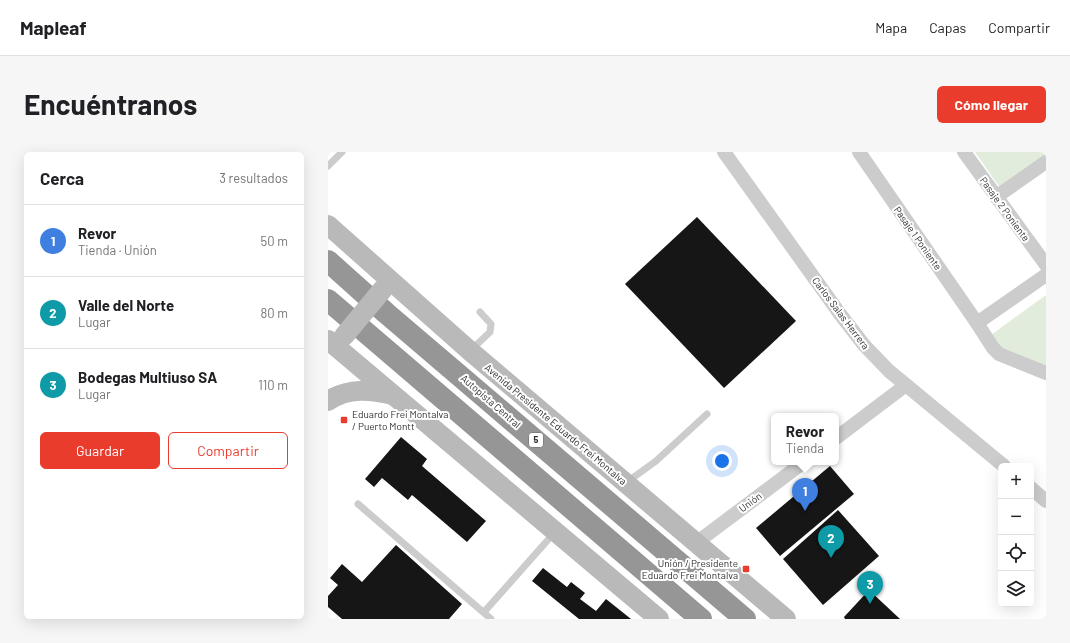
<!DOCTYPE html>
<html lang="es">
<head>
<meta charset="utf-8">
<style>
	:root { --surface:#fff; --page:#f6f6f6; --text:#202124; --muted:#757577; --line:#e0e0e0; --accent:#e93c2d }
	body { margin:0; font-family:Barlow,sans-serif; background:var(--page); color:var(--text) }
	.controls { position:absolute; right:12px; bottom:12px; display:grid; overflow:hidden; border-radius:6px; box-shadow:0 4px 16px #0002 }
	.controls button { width:36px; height:36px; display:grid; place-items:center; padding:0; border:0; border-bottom:1px solid var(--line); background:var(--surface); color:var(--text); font:20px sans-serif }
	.you { position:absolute; left:394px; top:309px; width:14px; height:14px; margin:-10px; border:3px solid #fff; border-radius:50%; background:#1a73e8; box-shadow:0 0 0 6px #1a73e833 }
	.badge { display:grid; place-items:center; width:26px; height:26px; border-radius:50%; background:var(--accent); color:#fff; font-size:13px; font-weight:700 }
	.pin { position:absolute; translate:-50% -33px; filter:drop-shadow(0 1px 2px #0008) }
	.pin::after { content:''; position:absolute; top:21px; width:14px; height:12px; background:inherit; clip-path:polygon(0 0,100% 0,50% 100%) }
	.popup { position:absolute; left:443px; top:261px; width:68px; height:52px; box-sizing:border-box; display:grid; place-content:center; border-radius:6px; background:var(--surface); filter:drop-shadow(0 1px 3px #0005); font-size:13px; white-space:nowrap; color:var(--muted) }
	.popup b { font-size:15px; color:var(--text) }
	.popup::after { content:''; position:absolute; left:50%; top:100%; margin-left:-8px; border:8px solid transparent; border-top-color:var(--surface) }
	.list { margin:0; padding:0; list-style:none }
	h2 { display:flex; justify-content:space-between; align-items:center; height:52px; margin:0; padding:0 16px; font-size:17px }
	h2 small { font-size:13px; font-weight:400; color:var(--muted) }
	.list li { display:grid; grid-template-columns:26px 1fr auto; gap:12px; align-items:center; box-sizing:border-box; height:72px; padding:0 16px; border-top:1px solid var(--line) }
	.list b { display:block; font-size:15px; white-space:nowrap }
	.list p { margin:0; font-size:13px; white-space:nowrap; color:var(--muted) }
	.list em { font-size:13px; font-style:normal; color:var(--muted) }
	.actions { display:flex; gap:8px; padding:12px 16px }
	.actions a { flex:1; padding:9px 0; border:1px solid var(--accent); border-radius:6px; text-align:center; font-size:14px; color:var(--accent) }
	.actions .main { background:var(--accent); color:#fff }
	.icon { flex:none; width:22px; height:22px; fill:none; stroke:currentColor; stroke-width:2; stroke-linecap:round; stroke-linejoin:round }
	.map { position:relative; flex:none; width:718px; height:467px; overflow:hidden; border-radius:6px }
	header { display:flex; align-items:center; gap:24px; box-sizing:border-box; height:56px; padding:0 20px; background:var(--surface); border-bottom:1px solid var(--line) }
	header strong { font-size:19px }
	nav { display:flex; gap:22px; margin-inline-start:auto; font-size:14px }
	.intro { display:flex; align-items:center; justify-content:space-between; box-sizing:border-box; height:96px; padding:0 24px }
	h1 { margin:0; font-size:28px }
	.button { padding:10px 18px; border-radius:6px; background:var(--accent); color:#fff; font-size:14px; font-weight:700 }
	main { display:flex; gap:24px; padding:0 24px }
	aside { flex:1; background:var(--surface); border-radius:6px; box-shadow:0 4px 16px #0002 }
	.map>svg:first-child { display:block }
</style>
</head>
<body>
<header>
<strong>Mapleaf</strong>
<nav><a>Mapa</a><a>Capas</a><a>Compartir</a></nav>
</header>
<div class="intro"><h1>Encuéntranos</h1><a class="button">Cómo llegar</a></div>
<main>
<aside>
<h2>Cerca<small>3 resultados</small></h2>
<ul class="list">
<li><span class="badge" style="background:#3f7fe0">1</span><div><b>Revor</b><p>Tienda · Unión</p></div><em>50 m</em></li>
<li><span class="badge" style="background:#0f9aa8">2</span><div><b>Valle del Norte</b><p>Lugar</p></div><em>80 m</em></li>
<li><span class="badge" style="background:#0f9aa8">3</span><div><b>Bodegas Multiuso SA</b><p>Lugar</p></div><em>110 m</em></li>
</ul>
<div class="actions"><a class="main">Guardar</a><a>Compartir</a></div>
</aside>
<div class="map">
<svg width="718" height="467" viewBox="0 0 718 467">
	<rect width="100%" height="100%" fill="#fff"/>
	<!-- green -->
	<g fill="#e2ecdc">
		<polygon points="647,0 718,0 718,3 672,36"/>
		<polygon points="718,143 718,217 676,202 663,183"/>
	</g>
	<!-- building -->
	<g fill="#161616">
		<polygon points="369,65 468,169 396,236 297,132"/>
		<polygon points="73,285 99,307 94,314 158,369 139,390 84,343 80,348 54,326 46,335 37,327"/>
		<polygon points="502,314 526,342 452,404 428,376"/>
		<polygon points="510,358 551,404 495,453 455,407"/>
		<polygon points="68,393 134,452 121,467 14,467 0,455 0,444 10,433 2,426 14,412 34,430"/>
		<polygon points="215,416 239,435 243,430 257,441 252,447 268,459 278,447 303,467 251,467 204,429"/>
		<polygon points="541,438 572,467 517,467 516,465"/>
	</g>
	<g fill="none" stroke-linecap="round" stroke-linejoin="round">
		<!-- lane -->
		<g stroke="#ccc" stroke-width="7">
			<polyline points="0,14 14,0"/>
			<polyline points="142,199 162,180 163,172 152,160"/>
			<polyline points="299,330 328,309 379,262"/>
			<polyline points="30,352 163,467"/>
			<polyline points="156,460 226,381"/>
		</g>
		<!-- street -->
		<g stroke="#ccc" stroke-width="14">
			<polyline points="396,0 512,162 536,193 561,219 578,233 676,314"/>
			<polyline points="531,0 649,171 665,196 671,202 718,221"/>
			<polyline points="636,0 718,113"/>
			<polyline points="668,45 718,10"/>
			<polyline points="649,171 718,123"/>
			<polyline points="508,286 578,233"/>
			<polyline points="703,336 718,349"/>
			<polyline points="368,391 476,310"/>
		</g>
		<!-- secondary -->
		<g stroke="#b9b9b9" stroke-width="20">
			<polyline points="0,73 142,199 458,467"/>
			<polyline points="0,188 331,467"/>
			<path d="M0 249C21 235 43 238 65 243"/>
		</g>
		<!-- highway -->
		<g stroke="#969696" stroke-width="22">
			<polyline points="0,109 58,161 417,467"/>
			<polyline points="0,148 373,467"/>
		</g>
		<!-- secondary-bridge -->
		<polyline stroke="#b9b9b9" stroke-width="20" points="16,184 55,137"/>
	</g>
	<!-- markers -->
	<g fill="#e93c2d" stroke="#fff" stroke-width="1.5">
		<rect x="12" y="264" width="8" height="8" rx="2"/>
		<rect x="414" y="413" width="8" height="8" rx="2"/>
	</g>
	<g text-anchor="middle" stroke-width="4" stroke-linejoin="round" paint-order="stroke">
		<!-- shield labels -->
		<rect fill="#fff" stroke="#6d6d6d" stroke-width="1" x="201" y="281" width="14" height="14" rx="3"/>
		<g font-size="9" font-weight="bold" fill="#2f2f2f">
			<text x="208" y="291">5</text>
		</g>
		<!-- street labels -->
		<g font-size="10" fill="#2f2f2f" stroke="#fff">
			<text transform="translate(677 57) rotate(54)" y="4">Pasaje 2 Poniente</text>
			<text transform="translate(590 86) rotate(55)" y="4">Pasaje 1 Poniente</text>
			<text transform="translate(513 161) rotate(53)" y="4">Carlos Salas Herrera</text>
			<text transform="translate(163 249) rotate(41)" y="4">Autopista Central</text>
			<text transform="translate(228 272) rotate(40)" y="4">Avenida Presidente Eduardo Frei Montalva</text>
			<text transform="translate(422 350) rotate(-37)" y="4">Unión</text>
		</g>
		<!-- poi labels -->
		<g font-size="10" fill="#2f2f2f" stroke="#fff" text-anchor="start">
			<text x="24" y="266">Eduardo Frei Montalva<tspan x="24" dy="12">/ Puerto Montt</tspan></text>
			<text x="410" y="415" text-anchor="end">Unión / Presidente<tspan x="410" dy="12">Eduardo Frei Montalva</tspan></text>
		</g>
	</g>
</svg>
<div class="controls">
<button>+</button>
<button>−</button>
<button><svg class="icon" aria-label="locate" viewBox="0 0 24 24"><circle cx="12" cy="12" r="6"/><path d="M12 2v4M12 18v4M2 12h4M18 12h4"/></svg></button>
<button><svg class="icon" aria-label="layers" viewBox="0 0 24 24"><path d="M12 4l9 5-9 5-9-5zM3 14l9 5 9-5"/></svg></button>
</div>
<div class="you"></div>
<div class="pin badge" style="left:477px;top:359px;background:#3f7fe0">1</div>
<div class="popup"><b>Revor</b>Tienda</div>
<div class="pin badge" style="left:503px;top:406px;background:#0f9aa8">2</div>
<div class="pin badge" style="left:542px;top:452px;background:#0f9aa8">3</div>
</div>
</main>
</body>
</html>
